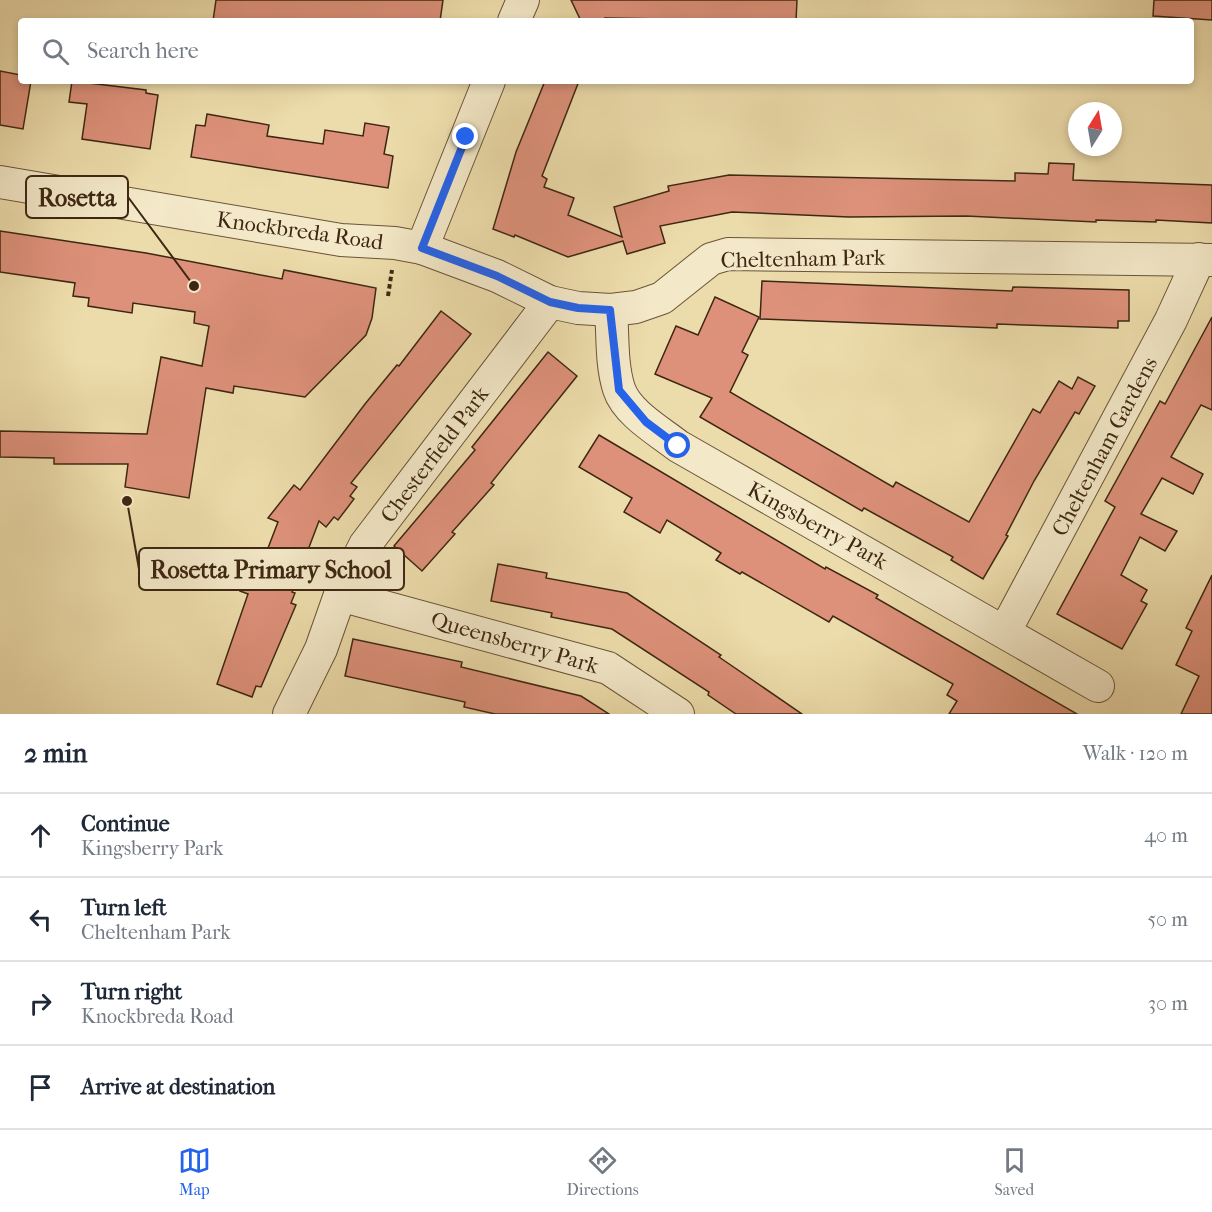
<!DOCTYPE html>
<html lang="en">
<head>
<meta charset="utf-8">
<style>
	:root { --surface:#fff; --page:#f6f6f7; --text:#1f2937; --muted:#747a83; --line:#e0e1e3; --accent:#2563eb }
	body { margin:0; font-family:"IM FELL French Canon",serif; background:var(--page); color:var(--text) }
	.compass { position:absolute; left:1068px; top:102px; width:54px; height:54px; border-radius:50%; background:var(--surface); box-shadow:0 3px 9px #0003; rotate:11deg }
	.stop { position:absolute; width:18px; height:18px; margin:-14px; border:4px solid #2563eb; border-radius:50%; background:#fff }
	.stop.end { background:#2563eb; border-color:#fff; box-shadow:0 2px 6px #0008 }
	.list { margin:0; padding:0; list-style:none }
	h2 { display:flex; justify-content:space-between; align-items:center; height:78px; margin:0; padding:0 24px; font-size:26px }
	h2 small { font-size:20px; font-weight:400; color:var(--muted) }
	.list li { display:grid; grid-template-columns:39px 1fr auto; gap:18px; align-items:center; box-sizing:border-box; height:84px; padding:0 24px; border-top:2px solid var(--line) }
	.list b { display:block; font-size:22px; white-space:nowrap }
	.list p { margin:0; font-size:20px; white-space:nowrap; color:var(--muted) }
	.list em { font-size:20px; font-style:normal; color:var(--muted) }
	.icon { flex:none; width:33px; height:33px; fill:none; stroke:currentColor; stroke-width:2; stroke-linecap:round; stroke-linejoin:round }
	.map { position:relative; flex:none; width:1212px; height:714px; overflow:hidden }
	.search { position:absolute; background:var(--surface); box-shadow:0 3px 9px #0003; left:18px; right:18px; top:18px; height:66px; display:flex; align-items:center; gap:15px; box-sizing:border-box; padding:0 21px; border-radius:6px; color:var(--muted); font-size:22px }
	.sheet { height:414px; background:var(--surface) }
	nav { display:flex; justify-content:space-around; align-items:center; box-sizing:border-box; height:84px; border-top:2px solid var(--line); background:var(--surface); font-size:16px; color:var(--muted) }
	nav a { display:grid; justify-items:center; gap:3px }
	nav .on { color:var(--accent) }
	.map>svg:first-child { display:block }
</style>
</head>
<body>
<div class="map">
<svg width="1212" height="714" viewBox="0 0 1212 714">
	<rect width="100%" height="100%" fill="#eddcab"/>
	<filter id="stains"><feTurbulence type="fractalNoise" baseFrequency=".00333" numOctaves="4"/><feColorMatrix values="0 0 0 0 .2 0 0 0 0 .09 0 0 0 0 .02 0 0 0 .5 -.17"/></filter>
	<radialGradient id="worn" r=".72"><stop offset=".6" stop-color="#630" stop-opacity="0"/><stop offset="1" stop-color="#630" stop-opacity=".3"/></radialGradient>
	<!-- building -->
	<g fill="#dd917a" stroke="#3e2712" stroke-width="1.5">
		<polygon points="216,0 443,0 440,21 213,21"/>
		<polygon points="571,0 797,0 796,21 605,18 606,21 581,21"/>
		<polygon points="1154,0 1212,0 1212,20 1153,16"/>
		<polygon points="0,71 21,75 21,81 31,81 23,129 0,125"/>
		<polygon points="72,81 146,90 146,93 158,95 150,149 82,139 87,104 69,102"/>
		<polygon points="545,81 579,81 542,176 547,179 544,187 574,198 568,215 622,237 614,207 669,191 668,186 729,175 1015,181 1015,173 1048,174 1049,163 1074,164 1073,180 1212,185 1212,223 1156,220 1156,222 1096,220 1096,222 966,216 849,217 732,212 660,226 665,243 627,254 623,241 568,257 515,235 514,237 493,229 516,152"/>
		<polygon points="207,114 269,125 267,136 323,144 325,130 363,136 365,123 389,127 384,154 393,156 388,188 191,157 196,125 205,126"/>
		<polygon points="0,231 146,253 282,279 284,270 376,288 372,318 366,335 305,397 234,386 233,393 206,388 189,498 125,487 128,464 54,464 54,458 0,457 0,431 147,434 161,357 202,366 209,326 194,323 195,312 133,303 132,313 88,306 89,298 73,296 75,283 0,272"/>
		<polygon points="762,281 1012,291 1013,287 1129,290 1129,321 1118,321 1118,328 997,324 997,328 760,319"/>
		<polygon points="715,297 759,317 742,352 748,355 730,392 893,487 896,482 969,522 1033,409 1040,413 1059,381 1072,389 1078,377 1095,386 1079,414 1075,412 1034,481 1006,535 1008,536 983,579 951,560 953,557 864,508 862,511 700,417 712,398 655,374 676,326 698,335"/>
		<polygon points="441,311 471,334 351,483 357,487 350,496 354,499 338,520 334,517 326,527 319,521 292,592 295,593 291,603 296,605 261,687 256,686 252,697 217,684 248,594 240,591 253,558 263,561 278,522 268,518 294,485 300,490 365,404 397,365 399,366"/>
		<polygon points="1212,317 1212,410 1201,405 1171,457 1203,474 1193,494 1162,478 1141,514 1177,531 1165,551 1140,537 1121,575 1147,590 1141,601 1147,604 1122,649 1057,614 1115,507 1105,501 1160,401 1165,404"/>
		<polygon points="548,352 577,376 491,483 494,485 452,532 455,534 422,571 394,546 475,450 472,447"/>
		<polygon points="599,435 825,569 826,567 878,595 876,598 1077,714 949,714 957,701 947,695 953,684 833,616 829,622 742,572 740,574 716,560 721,553 667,520 660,533 624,512 632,498 579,467"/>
		<polygon points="498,564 547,573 546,578 627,593 721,655 719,657 802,714 736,714 708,695 709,692 612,629 551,617 552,613 491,601"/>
		<polygon points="1212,575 1212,714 1181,714 1199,676 1176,665 1192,631 1186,628"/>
		<polygon points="353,639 462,662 461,667 581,696 609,714 495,714 464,707 465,702 345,676"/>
	</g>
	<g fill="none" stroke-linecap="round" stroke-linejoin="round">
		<defs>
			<g id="minor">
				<polyline points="514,21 523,0"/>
				<polyline points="0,182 341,240 395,243 422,248 489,81"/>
				<polyline points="422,248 497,276 550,302 578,308 611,310 636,307 662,298 711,259 728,254 1212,260"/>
				<path d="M611 310C613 335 611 364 619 389 627 413 659 431 678 446L1098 686"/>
				<polyline points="340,595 608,668 678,714"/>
				<polyline points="1005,631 1171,320 1199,259"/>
				<polyline points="289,714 321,649 340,595 365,545 550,302"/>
			</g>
		</defs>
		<!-- minor casing -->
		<use href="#minor" stroke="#6a5438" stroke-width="34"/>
		<!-- path -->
		<polyline stroke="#3e2712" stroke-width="4" stroke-dasharray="4.5 3" stroke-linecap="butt" points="388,296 392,270"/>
		<!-- minor -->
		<use href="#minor" stroke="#f3e8c8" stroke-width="32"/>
	</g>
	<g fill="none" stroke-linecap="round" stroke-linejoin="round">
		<!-- route -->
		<polyline stroke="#2563eb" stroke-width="8" points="466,137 422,248 497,276 550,302 578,308 610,310 619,390 646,422 678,446"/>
	</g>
	<g text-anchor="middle" stroke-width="6" stroke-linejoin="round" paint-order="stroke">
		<!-- street labels -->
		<g font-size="22" fill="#3e2712" stroke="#f3e8c8">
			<text transform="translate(300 230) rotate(8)" y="8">Knockbreda Road</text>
			<text transform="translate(803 258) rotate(-1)" y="8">Cheltenham Park</text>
			<text transform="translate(1104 446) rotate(-62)" y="8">Cheltenham Gardens</text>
			<text transform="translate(434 454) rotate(-53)" y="8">Chesterfield Park</text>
			<text transform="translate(818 525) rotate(29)" y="8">Kingsberry Park</text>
			<text transform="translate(515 642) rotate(16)" y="8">Queensberry Park</text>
		</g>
	</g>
	<!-- callouts -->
	<path fill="none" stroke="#3e2712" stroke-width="2" d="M194 286L128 197M127 501L139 569"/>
	<g fill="#3e2712" stroke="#f3e8c8" stroke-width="2">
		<circle cx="194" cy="286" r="6"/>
		<circle cx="127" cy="501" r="6"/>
	</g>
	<g fill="#f3e8c8" stroke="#3e2712" stroke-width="2">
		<rect x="26" y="176" width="102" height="42" rx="6"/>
		<rect x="139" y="548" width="265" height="42" rx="6"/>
	</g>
	<g font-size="24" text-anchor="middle" font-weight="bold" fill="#3e2712">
		<text x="77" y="206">Rosetta</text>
		<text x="271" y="578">Rosetta Primary School</text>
	</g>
	<rect width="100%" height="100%" filter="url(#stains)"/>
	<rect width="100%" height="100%" fill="url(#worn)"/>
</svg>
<svg class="compass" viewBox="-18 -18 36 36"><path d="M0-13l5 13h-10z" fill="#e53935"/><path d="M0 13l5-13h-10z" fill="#747a83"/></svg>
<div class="stop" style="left:678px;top:446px"></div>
<div class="stop end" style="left:466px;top:137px"></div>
<div class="search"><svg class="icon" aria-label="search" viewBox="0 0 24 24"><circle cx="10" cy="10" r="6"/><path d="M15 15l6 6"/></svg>Search here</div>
</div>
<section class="sheet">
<h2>2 min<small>Walk · 120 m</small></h2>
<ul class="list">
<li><svg class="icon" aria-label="ahead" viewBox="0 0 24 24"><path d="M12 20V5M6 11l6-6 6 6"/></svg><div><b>Continue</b><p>Kingsberry Park</p></div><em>40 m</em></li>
<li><svg class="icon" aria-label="left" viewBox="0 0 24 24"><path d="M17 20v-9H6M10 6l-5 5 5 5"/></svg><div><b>Turn left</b><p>Cheltenham Park</p></div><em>50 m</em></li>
<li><svg class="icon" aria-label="right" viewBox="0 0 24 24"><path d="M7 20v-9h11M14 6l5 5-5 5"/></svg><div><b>Turn right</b><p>Knockbreda Road</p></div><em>30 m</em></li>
<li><svg class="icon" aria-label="arrive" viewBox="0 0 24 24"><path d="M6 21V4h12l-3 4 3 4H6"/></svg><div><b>Arrive at destination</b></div></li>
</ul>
</section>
<nav>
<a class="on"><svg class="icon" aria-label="map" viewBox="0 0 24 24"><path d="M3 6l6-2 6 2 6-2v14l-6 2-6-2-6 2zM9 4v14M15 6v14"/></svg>Map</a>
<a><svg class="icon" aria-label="directions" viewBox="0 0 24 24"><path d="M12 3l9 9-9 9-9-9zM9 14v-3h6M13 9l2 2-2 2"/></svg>Directions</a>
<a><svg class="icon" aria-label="saved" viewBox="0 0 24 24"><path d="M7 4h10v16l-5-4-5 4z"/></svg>Saved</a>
</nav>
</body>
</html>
